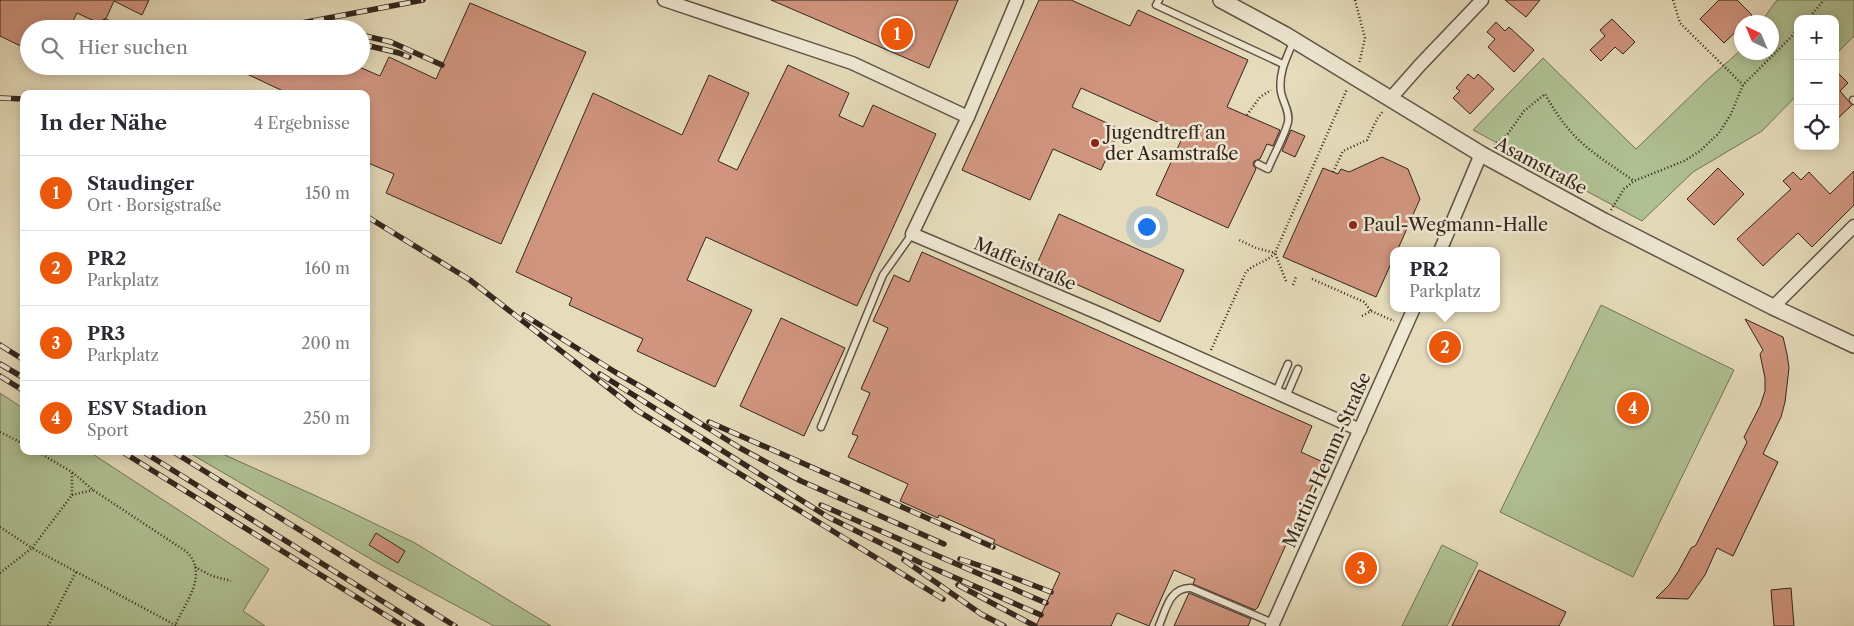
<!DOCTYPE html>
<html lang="de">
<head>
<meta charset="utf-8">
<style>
	:root { --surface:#fff; --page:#f2f2f3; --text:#2b2b33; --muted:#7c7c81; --line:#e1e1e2; --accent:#ea580c }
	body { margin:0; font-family:"Libre Caslon Text",serif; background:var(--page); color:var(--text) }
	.controls { position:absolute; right:15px; top:15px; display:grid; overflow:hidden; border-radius:10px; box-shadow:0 2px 12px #0003 }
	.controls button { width:45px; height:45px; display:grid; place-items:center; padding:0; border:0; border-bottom:1px solid var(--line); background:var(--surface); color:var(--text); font:25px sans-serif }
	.compass { position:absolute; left:1734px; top:15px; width:45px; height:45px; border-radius:50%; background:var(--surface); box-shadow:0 2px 12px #0003; rotate:316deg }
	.you { position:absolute; left:1146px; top:226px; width:18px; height:18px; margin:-12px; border:4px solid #fff; border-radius:50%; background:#1a73e8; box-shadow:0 0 0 8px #1a73e833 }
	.badge { display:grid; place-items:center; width:32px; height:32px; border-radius:50%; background:var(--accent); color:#fff; font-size:16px; font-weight:700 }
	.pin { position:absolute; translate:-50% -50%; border:2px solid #fff; box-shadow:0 1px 5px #0006 }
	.popup { position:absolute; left:1390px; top:247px; width:110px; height:65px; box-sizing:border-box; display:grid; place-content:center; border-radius:10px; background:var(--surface); filter:drop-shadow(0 1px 4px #0005); font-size:16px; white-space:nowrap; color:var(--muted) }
	.popup b { font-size:19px; color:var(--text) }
	.popup::after { content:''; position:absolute; left:50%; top:100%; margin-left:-10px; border:10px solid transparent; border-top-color:var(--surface) }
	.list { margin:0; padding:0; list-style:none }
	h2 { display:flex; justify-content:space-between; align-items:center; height:65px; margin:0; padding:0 20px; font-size:21px }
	h2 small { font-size:16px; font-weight:400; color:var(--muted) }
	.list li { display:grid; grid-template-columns:32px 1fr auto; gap:15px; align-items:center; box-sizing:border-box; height:75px; padding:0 20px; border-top:1px solid var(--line) }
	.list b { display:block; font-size:19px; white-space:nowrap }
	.list p { margin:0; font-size:16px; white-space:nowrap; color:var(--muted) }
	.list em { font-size:16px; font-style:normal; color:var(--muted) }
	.icon { flex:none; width:28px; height:28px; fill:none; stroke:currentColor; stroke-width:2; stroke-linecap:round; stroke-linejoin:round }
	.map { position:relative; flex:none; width:1854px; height:626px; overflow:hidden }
	.search { position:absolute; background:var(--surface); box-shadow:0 2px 12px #0003; left:20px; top:20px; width:350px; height:55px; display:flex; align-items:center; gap:12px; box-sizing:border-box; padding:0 18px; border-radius:28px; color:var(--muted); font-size:19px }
	.panel { position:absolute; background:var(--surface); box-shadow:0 2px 12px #0003; left:20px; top:90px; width:350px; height:365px; border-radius:10px }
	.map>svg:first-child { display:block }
</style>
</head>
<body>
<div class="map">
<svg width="1854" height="626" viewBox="0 0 1854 626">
	<rect width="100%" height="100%" fill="#e6dcbb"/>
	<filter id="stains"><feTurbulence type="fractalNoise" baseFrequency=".004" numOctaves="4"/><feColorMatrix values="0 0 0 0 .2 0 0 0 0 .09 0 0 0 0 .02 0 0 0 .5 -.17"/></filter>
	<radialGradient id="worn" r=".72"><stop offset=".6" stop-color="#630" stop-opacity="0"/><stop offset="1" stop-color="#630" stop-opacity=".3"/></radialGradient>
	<!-- green -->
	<g fill="#b0c294" stroke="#727458">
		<polygon points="1777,0 1854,0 1854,36 1835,55 1835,19 1798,19 1798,94 1762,131 1693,172 1642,221 1473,130 1543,58 1636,149 1706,81 1741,50 1742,52 1772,52 1772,22 1761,22"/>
		<polygon points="1601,305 1734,370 1633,577 1500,512"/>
		<polygon points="0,393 24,409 24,451 88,451 269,569 243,611 265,626 0,626"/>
		<polygon points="186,451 216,451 336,505 415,543 551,626 494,626 381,565"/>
		<polygon points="1442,545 1478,563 1447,626 1402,626"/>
	</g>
	<!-- building -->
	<g fill="#d1957f" stroke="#34251c">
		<polygon points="0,0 149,0 142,15 114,1 103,25 77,13 69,29 46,29 38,25 36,29 29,29 29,50 0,36"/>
		<polygon points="771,0 958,0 929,68"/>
		<polygon points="1039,0 1071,0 1130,26 1138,10 1248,60 1227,107 1280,130 1273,146 1267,144 1260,159 1254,161 1253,165 1256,169 1228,228 1156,195 1184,134 1081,88 1072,107 1120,129 1101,170 1053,149 1030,200 962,170"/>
		<polygon points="1505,0 1540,0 1526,17"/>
		<polygon points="1719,0 1737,0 1752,15 1745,22 1742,22 1742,26 1724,43 1700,19"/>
		<polygon points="470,3 586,52 501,244 386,193 394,174 366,162 366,94 282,94 283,91 230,66 357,66 380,76 389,57 436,79"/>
		<polygon points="1612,19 1635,42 1623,54 1615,47 1601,61 1590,50 1605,36 1600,30"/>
		<polygon points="1496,22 1505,31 1509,27 1534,50 1514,72 1488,47 1495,39 1487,32"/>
		<polygon points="788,65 849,93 839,116 863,127 873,105 936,134 857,306 706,237 687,280 752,310 715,387 637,351 643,339 569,305 572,298 516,272 593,93 682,135 709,75 749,93 718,161 737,170"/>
		<polygon points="1835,70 1848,83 1840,91 1852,105 1835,121"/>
		<polygon points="1468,74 1474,79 1478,74 1494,89 1470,114 1453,98 1460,91 1456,88"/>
		<polygon points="1291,130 1305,136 1295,157 1282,151"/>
		<polygon points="1382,157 1408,169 1420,199 1397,251 1394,251 1394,257 1376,297 1283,257 1323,168 1338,174 1341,169 1349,172"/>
		<polygon points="1718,168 1744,194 1714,225 1687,199"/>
		<polygon points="1854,171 1854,205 1812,247 1798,233 1763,266 1737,239 1791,189 1783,181 1793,172 1801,180 1809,172 1830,194"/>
		<polygon points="1059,214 1184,270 1160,322 1036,266"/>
		<polygon points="922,252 1312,426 1301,452 1323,462 1258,607 1255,610 1193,584 1195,579 1174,570 1149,626 1117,613 1111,626 1036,626 1060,573 993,543 995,540 939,515 938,518 900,501 908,484 848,457 858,436 852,434 870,393 861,389 888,328 873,321 894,275 909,282"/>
		<polygon points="781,318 845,348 804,436 740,406"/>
		<polygon points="1745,319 1783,337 1787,354 1789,368 1785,402 1781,417 1763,454 1778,462 1733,556 1717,548 1705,575 1688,599 1656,598 1669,585 1678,572 1691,548 1696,545 1747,442 1744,437 1760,406 1765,391 1765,378 1760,354 1763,350"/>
		<polygon points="376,533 405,551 398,563 369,545"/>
		<polygon points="1479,570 1566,612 1559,626 1452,626"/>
		<polygon points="1791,588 1794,626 1774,626 1771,590"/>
		<polygon points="1189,593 1251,619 1248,626 1174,626"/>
	</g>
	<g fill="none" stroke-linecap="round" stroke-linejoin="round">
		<defs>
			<g id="service">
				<polyline points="1159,0 1156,5 1283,64"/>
				<polyline points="1853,100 1854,101"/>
				<path d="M1258 164 1268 169C1273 156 1285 135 1288 122 1290 111 1283 103 1281 92 1278 73 1287 57 1294 40"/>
				<polyline points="1276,392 1288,364"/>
				<polyline points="1286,397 1298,369"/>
				<polyline points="821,427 883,275 912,234"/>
				<path d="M1159 626C1166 609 1170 587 1191 588L1273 623"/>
			</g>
			<g id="minor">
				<polyline points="664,0 852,63 968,117"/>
				<polyline points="1017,0 968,117 912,234 1105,316 1360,430"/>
				<polyline points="1390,99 1420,65 1482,0"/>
				<polyline points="1440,251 1481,154"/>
				<polyline points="1773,307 1854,226"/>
				<polyline points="1272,626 1414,308"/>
			</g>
			<polyline id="tertiary" points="1221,0 1284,34 1481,154 1604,221 1773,307 1854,345"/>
		</defs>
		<!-- service casing -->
		<use href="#service" stroke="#605344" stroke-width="9"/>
		<!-- minor casing -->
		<use href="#minor" stroke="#605344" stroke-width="15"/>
		<!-- tertiary casing -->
		<use href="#tertiary" stroke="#605344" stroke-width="18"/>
		<!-- path -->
		<g stroke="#34251c" stroke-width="2.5" stroke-dasharray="1 2.5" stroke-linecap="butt">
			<polyline points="1355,0 1365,38 1359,64"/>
			<polyline points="1673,0 1680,23 1743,85"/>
			<polyline points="1808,19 1824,0"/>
			<polyline points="1247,115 1260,97 1271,90"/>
			<path d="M1494 145 1507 135 1524 111 1545 94C1553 108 1561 121 1572 133 1589 152 1613 166 1634 181"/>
			<polyline points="1333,172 1343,151 1367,140 1377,119 1383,111"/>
			<polyline points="1611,210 1624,189 1634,181 1684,161 1700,151 1719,133 1731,114 1743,85 1798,30"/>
			<polyline points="1312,279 1364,302 1371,311"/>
			<polyline points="1286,281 1275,253 1347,89"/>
			<polyline points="1293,285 1296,277"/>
			<polyline points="1362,316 1371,311 1394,321"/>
			<path d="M1211 350 1246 272C1255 263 1267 262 1275 253L1256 248 1237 239"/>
			<polyline points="0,432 24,444"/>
			<path d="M36 451 72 472 93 490 187 552C209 575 185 602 175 626"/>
			<polyline points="72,495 93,490"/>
			<polyline points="0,527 32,548 72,495 72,472"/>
			<polyline points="195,567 212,576 231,581"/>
			<polyline points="0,573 32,548 177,626"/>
			<polyline points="48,626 76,572"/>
		</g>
		<!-- service -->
		<use href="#service" stroke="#efe8d3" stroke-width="6"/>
		<!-- minor -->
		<use href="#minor" stroke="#efe8d3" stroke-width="12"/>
		<!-- tertiary -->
		<use href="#tertiary" stroke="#efe8d3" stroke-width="15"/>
		<defs>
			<g id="rail">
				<polyline points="105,21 123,29"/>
				<polyline points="270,29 423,0"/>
				<polyline points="361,35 391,42 442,65"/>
				<polyline points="361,44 399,53 409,57"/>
				<polyline points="0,98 24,99"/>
				<polyline points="366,216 470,280 638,411 943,599"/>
				<polyline points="524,315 615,372 650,392 740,448 801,481 944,544"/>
				<polyline points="0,345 24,360"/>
				<polyline points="0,364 24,378"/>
				<polyline points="600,374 828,517 919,562 1041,615"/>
				<polyline points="0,376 24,391"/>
				<polyline points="709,422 993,547"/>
				<polyline points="121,451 403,626"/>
				<polyline points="142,451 422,626"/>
				<polyline points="172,451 455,626"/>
				<polyline points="821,505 1046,603"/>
				<polyline points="960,559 996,571 1051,592"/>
				<polyline points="904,560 981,614 1004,626"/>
				<polyline points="958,585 1035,626"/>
			</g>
		</defs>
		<!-- rail casing -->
		<use href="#rail" stroke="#34251c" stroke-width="5.5"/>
		<!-- rail -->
		<use href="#rail" stroke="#efe8d3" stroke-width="4" stroke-dasharray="11" stroke-linecap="butt"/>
	</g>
	<!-- markers -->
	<g fill="#8f2418" stroke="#efe8d3" stroke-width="2">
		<circle cx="1095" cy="143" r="5"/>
		<circle cx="1353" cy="225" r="5"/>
	</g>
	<g text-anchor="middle" stroke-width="5" stroke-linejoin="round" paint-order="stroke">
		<!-- poi labels -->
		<g font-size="18" fill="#34251c" stroke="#efe8d3" text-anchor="start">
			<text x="1105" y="139">Jugendtreff an<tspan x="1105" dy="21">der Asamstraße</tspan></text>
			<text x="1363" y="231">Paul-Wegmann-Halle</text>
		</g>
		<!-- street labels -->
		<g font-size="18" fill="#34251c" stroke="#efe8d3">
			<text transform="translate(1541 166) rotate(28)" y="6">Asamstraße</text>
			<text transform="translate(1025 264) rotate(23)" y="6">Maffeistraße</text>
			<text transform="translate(1327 460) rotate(-66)" y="6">Martin-Hemm-Straße</text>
		</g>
	</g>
	<rect width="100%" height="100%" filter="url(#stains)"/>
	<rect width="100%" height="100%" fill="url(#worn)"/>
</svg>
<div class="controls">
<button>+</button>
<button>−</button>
<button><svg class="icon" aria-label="locate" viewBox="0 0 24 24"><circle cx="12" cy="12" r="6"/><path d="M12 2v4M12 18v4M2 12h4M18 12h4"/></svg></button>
</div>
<svg class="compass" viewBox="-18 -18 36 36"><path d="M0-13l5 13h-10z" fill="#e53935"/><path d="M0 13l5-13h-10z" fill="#7c7c81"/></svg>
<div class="you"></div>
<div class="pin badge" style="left:897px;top:34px">1</div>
<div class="pin badge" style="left:1445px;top:347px">2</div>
<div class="popup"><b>PR2</b>Parkplatz</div>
<div class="pin badge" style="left:1361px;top:568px">3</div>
<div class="pin badge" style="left:1633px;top:408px">4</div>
<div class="search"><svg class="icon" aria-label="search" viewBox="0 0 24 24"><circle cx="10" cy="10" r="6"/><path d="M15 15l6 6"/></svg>Hier suchen</div>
<section class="panel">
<h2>In der Nähe<small>4 Ergebnisse</small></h2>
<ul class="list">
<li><span class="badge">1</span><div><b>Staudinger</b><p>Ort · Borsigstraße</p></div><em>150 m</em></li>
<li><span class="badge">2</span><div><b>PR2</b><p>Parkplatz</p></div><em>160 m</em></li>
<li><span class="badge">3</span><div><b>PR3</b><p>Parkplatz</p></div><em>200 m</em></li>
<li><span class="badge">4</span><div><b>ESV Stadion</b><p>Sport</p></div><em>250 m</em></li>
</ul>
</section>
</div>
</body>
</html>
